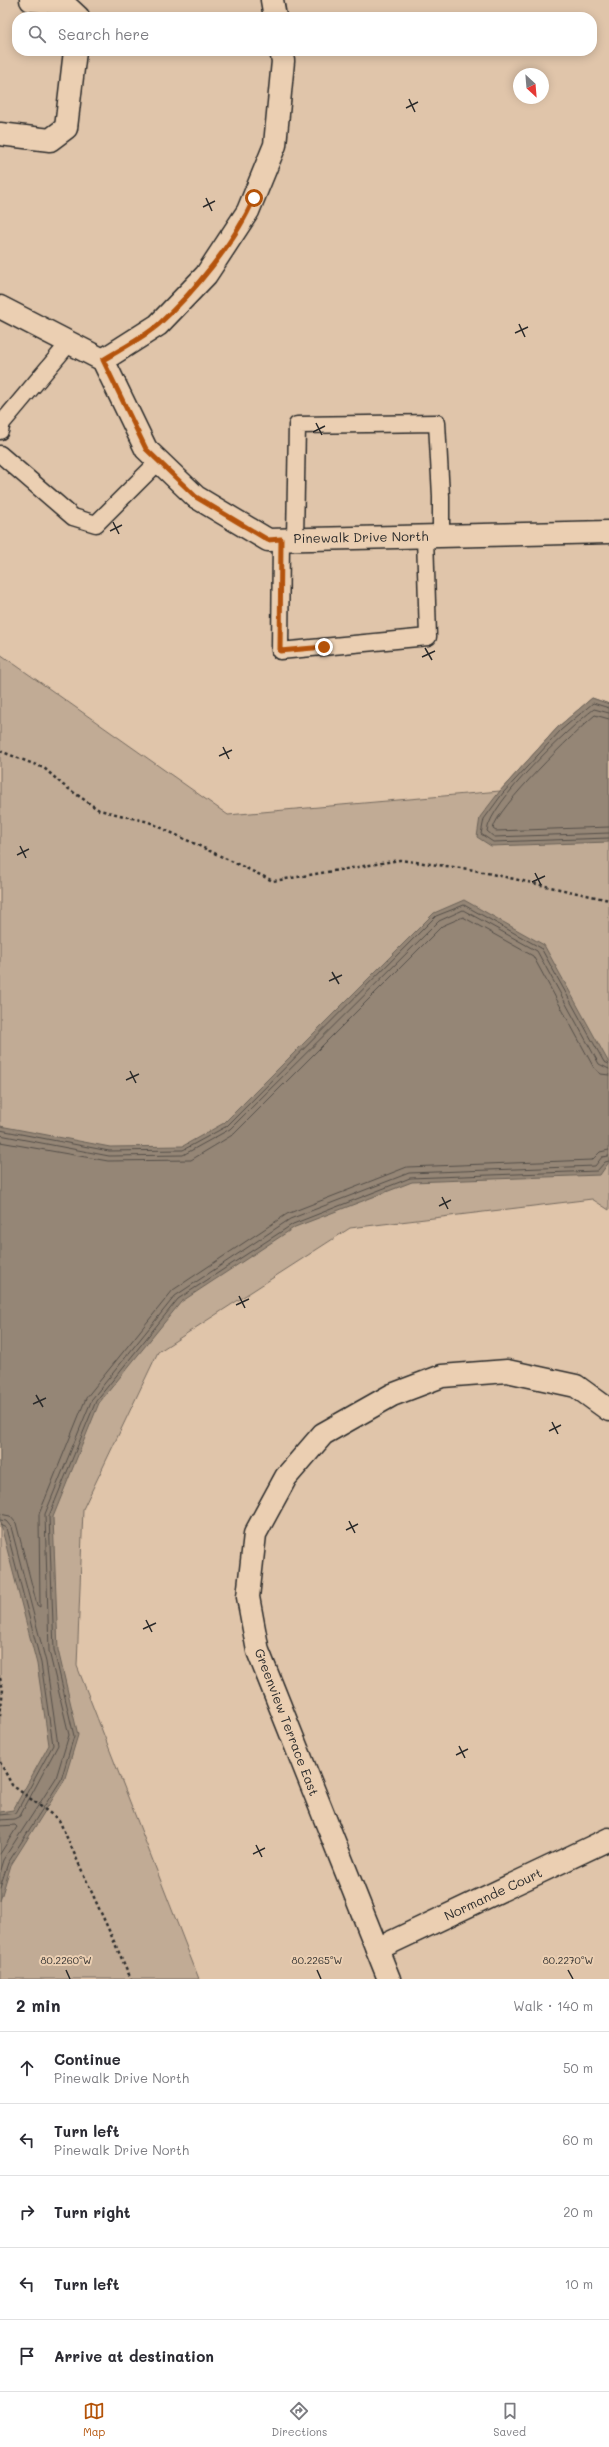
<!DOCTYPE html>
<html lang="en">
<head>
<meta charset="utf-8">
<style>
	:root { --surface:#fff; --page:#f2f2f3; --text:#2b2b33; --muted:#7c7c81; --line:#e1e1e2; --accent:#b45309 }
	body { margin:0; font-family:Mali,sans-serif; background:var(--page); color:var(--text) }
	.compass { position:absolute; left:513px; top:68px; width:36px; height:36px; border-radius:50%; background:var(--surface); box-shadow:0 2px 10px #0003; rotate:154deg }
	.stop { position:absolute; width:12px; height:12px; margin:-9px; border:3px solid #b45309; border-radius:50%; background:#fff }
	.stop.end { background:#b45309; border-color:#fff; box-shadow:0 1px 4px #0008 }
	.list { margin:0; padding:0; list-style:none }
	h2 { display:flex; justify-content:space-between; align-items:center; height:52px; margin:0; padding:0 16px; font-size:17px }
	h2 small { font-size:13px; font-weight:400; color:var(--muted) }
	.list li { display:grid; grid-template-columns:26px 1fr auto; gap:12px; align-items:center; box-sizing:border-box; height:72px; padding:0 16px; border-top:1px solid var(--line) }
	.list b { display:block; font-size:15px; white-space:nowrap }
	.list p { margin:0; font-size:13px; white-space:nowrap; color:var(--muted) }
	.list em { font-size:13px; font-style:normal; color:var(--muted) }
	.icon { flex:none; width:22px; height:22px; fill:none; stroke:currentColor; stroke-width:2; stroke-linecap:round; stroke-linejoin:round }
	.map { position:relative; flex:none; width:609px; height:1979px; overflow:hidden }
	.search { position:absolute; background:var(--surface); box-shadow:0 2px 10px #0003; left:12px; right:12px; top:12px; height:44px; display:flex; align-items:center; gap:10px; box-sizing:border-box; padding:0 14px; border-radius:16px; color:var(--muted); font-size:15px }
	.sheet { height:412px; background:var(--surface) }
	nav { display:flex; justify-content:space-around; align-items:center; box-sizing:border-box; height:56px; border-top:1px solid var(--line); background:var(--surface); font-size:11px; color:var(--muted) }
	nav a { display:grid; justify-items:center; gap:2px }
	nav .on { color:var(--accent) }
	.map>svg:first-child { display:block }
</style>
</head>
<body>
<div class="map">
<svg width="609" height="1979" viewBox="0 0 609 1979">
	<rect width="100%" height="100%" fill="#e0c5aa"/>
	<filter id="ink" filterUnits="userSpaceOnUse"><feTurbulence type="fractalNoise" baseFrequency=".025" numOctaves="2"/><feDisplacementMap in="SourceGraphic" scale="8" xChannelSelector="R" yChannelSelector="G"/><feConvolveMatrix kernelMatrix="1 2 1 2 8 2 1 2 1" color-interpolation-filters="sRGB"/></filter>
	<g filter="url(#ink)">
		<!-- green -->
		<polygon fill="#c1ab95" stroke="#766b60" points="0,654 228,815 500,791 558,727 592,698 609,704 609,1210 592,1199 350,1228 158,1352 83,1509 77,1666 199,1979 0,1979"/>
		<!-- water -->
		<g fill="#958676" stroke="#6b6258">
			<polygon points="592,698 609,704 609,842 491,846 477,837 480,817 500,791 558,727"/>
			<polygon points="464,900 544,945 609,1063 609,1162 600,1175 412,1182 295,1227 181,1302 99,1403 53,1517 58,1650 78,1735 64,1781 11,1865 0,1901 0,1812 13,1810 49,1745 37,1664 0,1522 0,1126 110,1147 183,1146 224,1123 434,913"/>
		</g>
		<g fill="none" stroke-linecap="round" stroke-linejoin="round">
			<!-- shore -->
			<g stroke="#554f49" stroke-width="1">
				<polyline points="609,708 593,703 561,730 503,793 484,819 481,834 493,842 609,838"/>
				<path d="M609 713 594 709C568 729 491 801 487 831L494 837 609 833"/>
				<path d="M609 719 595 715C576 731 496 808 493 829L496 831 609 827"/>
				<polyline points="0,1130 109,1151 183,1150 227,1126 436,916 464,905 541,948 604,1062 609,1064"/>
				<polyline points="0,1135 109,1156 183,1155 230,1129 439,921 463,910 537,951 599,1064 609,1069"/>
				<polyline points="0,1142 108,1161 191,1160 234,1134 442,926 463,917 533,956 594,1068 601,1074 609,1075"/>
				<polyline points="0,1514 10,1516 16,1523 37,1605 40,1607 39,1514 86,1398 173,1290 287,1214 407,1167 592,1160 600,1152 609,1150"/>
				<polyline points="0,1520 6,1521 11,1527 46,1662 58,1745 20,1816 14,1819 0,1820"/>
				<polyline points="0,1525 6,1528 41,1663 53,1745 16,1813 0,1815"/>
				<polyline points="0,1826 15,1825 17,1827 0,1854"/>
				<polyline points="0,1870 3,1860 56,1778 69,1735 49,1651 45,1514 92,1399 175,1296 290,1219 409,1173 595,1166 602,1157 609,1156"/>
				<polyline points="0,1887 8,1863 61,1780 74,1736 54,1650 49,1516 96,1401 178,1299 293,1224 410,1178 597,1171 605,1162 609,1161"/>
			</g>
			<defs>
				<g id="service">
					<polyline points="0,431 2,423 69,343"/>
					<polyline points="0,454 73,517 96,524 159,461"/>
					<polyline points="281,539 280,651 428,637 425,536"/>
					<polyline points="295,539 297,425 437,423 441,496 441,536"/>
				</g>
				<g id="minor">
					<polyline points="31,0 63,3 78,17"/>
					<polyline points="272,0 275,17"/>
					<polyline points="0,134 50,140 66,128 75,51"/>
					<polyline points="0,307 103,360 146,449 196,497 268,540 609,532"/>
					<polyline points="103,360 158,325 206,275 248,211 275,145 283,61 281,51"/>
					<polyline points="377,1949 609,1839"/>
					<polyline points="389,1979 258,1651 248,1597 255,1534 286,1477 323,1434 392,1395 442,1376 507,1371 576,1386 609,1410"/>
				</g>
			</defs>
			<!-- service casing -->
			<use href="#service" stroke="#2b2b2b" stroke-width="19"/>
			<!-- minor casing -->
			<use href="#minor" stroke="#2b2b2b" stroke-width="25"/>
			<!-- path -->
			<g stroke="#2b2b2b" stroke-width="2.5" stroke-dasharray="3 3" stroke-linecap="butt">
				<polyline points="0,751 44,768 63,785 99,810 149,822 273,881 400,860 469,869 609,900"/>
				<polyline points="0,1678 3,1689 0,1716"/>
				<polyline points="0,1762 12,1785 59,1820 131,1979"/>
			</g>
			<!-- service -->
			<use href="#service" stroke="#ebcfb2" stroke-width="16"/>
			<!-- minor -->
			<use href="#minor" stroke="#ebcfb2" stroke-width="22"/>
		</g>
	</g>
	<g fill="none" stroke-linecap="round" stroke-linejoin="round" filter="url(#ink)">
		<!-- route -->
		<path stroke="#b45309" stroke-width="5" d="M254 198C236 241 194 292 159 324 143 338 121 349 103 360L146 449 196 497 268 540 281 539 280 651 324 647"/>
	</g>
	<!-- ticks -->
	<path fill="none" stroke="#2b2b2b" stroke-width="1.5" d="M409 99 415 112M406 108 418 102M206 198 212 211M203 207 215 201M519 324 525 337M515 333 528 327M316 423 322 435M313 432 325 426M113 522 119 534M110 531 122 525M425 648 432 660M422 657 435 651M223 747 229 759M219 756 232 750M20 846 26 858M17 855 29 849M535 873 541 885M532 882 545 876M332 972 339 984M329 981 342 975M130 1071 136 1083M126 1080 139 1074M442 1197 448 1209M439 1206 451 1200M239 1296 245 1308M236 1305 249 1299M36 1395 43 1407M33 1404 46 1398M552 1422 558 1434M549 1431 561 1425M349 1521 355 1533M346 1530 358 1524M146 1620 152 1632M143 1629 156 1623M459 1746 465 1758M456 1755 468 1749M256 1845 262 1857M253 1854 265 1848M66 1970 70 1979M317 1970 321 1979M568 1970 573 1979"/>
	<g text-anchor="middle" stroke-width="4" stroke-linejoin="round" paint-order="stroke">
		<!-- street labels -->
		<g font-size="13" fill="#2b2b2b" stroke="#ebcfb2">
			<text transform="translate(361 537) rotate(-1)" y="5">Pinewalk Drive North</text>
			<text transform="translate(287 1722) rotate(69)" y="5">Greenview Terrace East</text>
			<text transform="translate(493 1894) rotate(-25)" y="5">Normande Court</text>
		</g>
	</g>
	<g font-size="10" text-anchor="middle" fill="#2b2b2b" stroke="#ebcfb2" stroke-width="4" stroke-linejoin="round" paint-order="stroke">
		<text x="66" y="1964">80.2260°W</text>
		<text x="317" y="1964">80.2265°W</text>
		<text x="568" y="1964">80.2270°W</text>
	</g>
</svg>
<svg class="compass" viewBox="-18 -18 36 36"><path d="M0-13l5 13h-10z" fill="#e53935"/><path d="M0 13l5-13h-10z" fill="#7c7c81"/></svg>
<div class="stop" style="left:254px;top:198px"></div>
<div class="stop end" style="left:324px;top:647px"></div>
<div class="search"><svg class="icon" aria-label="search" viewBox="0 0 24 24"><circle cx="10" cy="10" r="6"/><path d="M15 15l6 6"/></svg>Search here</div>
</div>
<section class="sheet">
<h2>2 min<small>Walk · 140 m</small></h2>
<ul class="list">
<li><svg class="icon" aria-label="ahead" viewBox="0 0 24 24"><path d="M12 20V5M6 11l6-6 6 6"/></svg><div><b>Continue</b><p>Pinewalk Drive North</p></div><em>50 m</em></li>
<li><svg class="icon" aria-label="left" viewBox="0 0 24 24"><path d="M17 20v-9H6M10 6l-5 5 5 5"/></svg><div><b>Turn left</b><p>Pinewalk Drive North</p></div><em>60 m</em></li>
<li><svg class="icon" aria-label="right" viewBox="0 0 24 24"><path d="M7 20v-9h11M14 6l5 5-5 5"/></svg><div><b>Turn right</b></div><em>20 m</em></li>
<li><svg class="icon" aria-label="left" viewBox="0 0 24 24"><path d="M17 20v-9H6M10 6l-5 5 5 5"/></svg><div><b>Turn left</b></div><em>10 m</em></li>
<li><svg class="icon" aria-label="arrive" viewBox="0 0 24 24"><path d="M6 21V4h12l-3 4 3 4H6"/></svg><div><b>Arrive at destination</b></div></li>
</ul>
</section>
<nav>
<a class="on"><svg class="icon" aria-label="map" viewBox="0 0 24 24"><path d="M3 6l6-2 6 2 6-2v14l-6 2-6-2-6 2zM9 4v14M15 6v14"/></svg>Map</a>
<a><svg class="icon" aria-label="directions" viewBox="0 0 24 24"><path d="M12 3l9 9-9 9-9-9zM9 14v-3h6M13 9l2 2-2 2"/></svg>Directions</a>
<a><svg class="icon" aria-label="saved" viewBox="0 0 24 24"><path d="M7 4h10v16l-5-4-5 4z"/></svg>Saved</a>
</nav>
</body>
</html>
